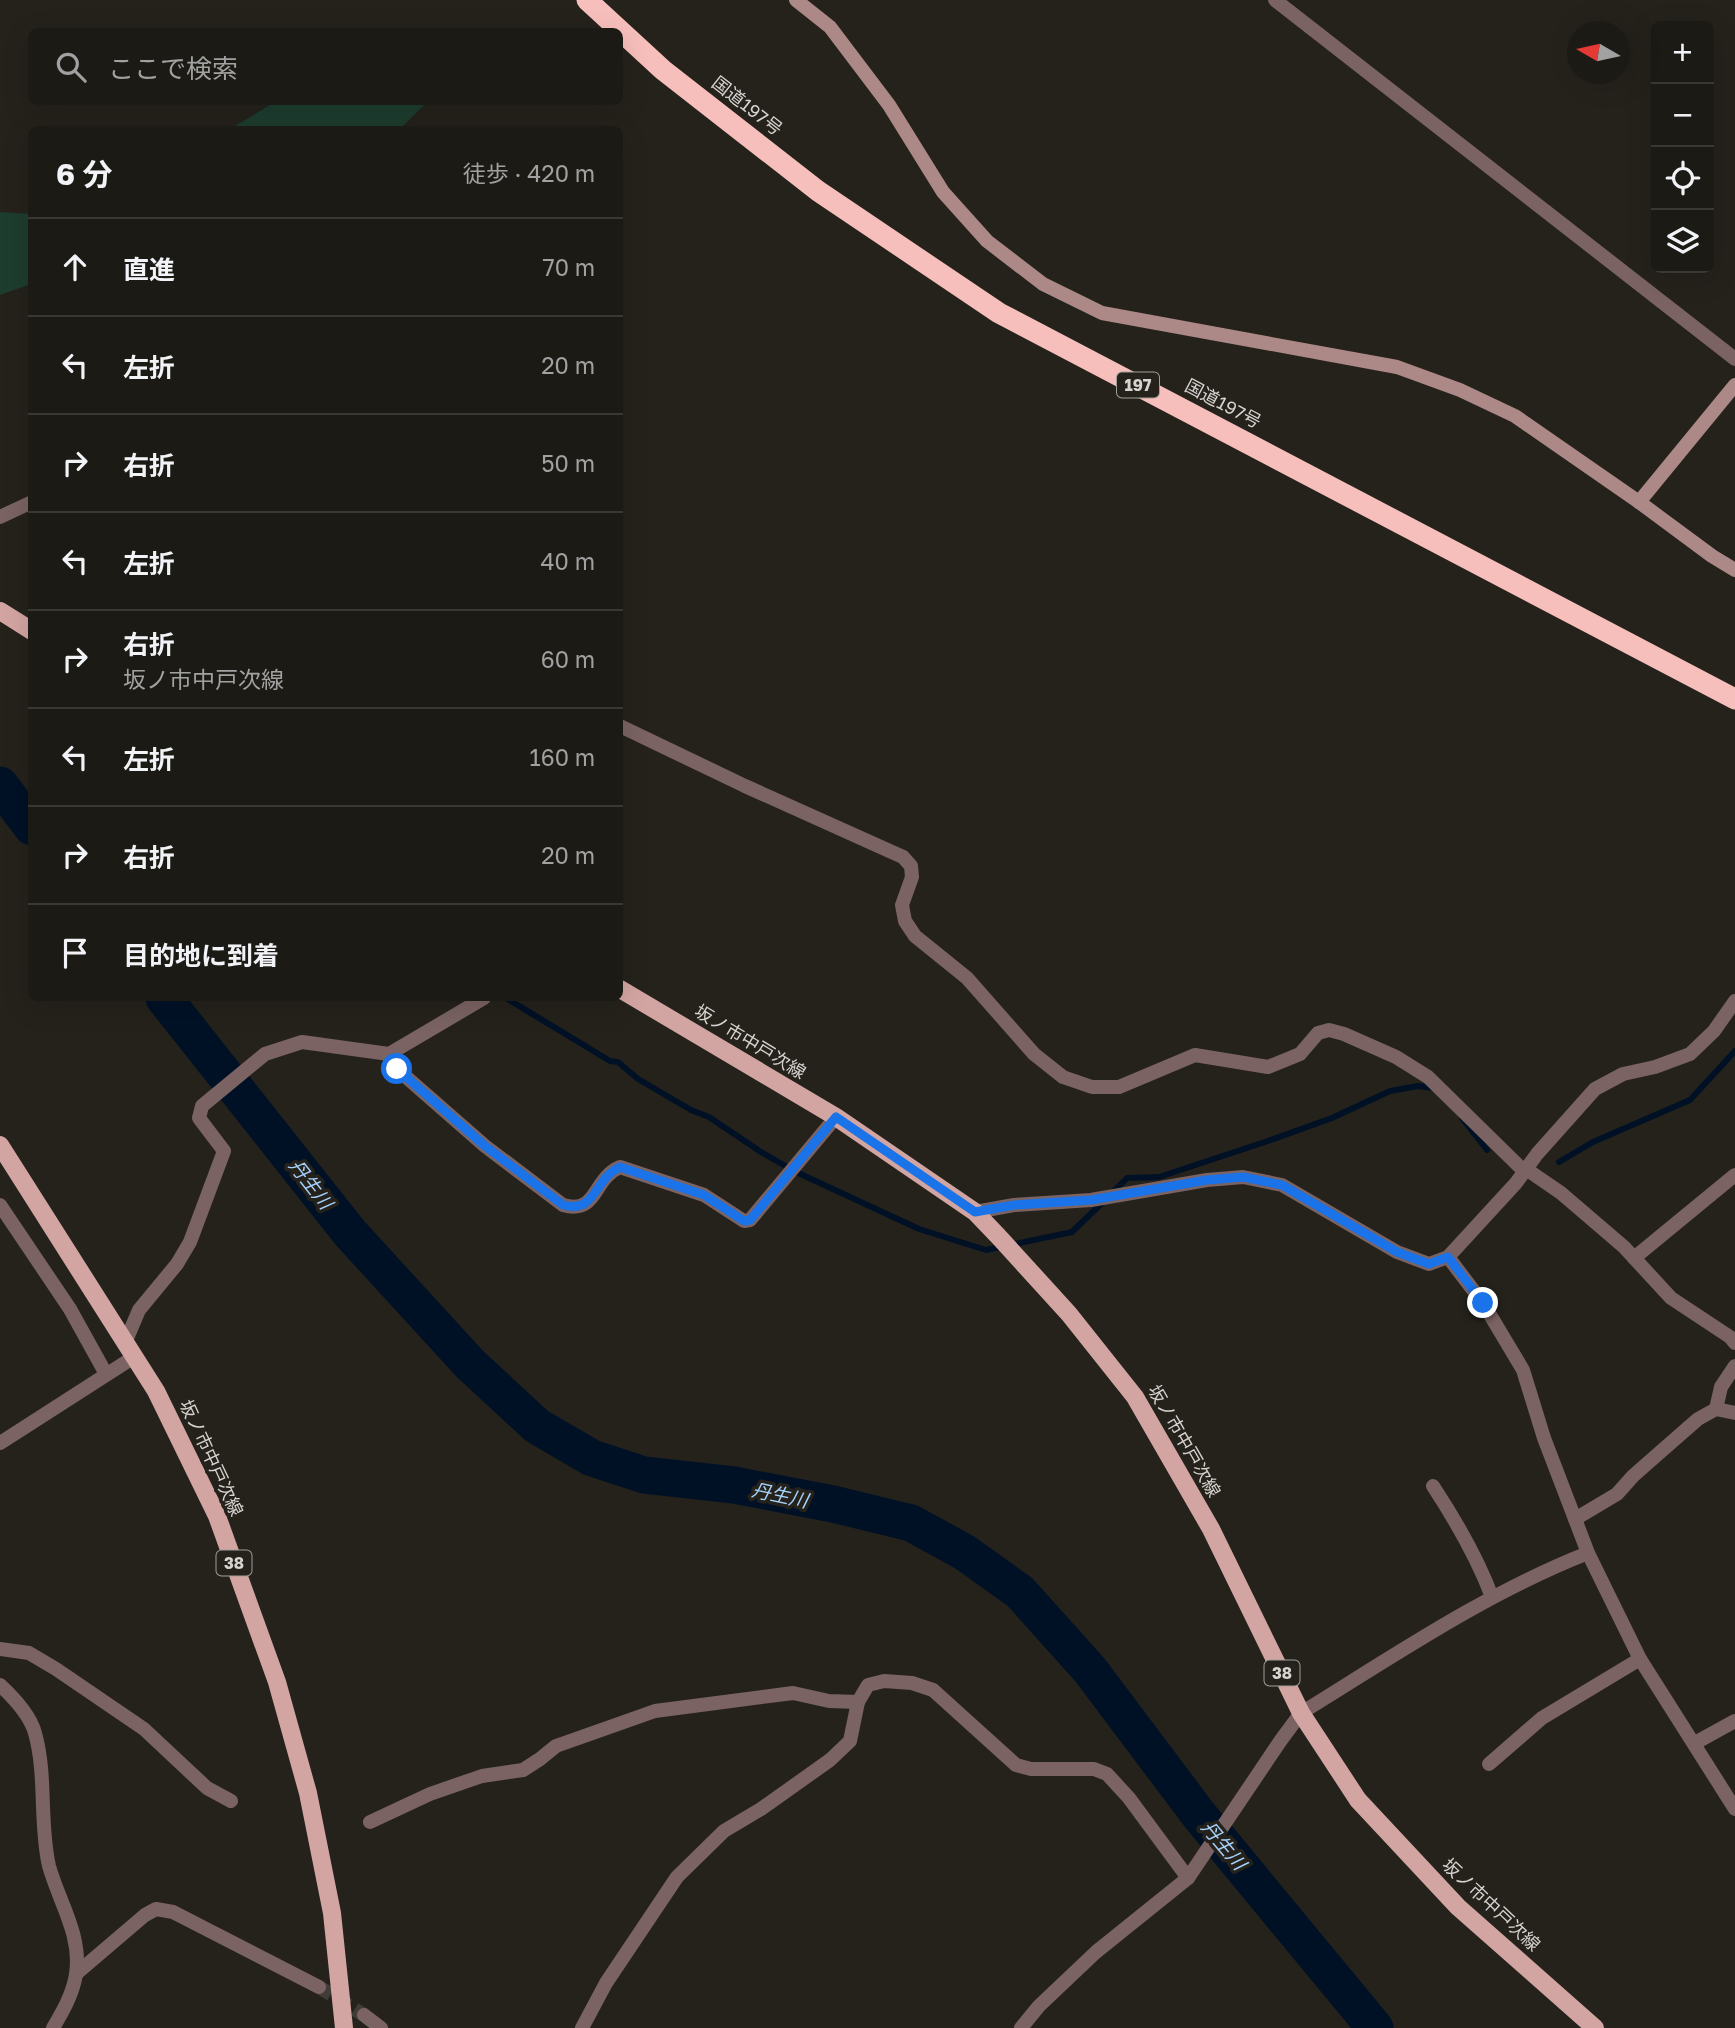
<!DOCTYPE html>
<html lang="ja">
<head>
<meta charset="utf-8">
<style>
	:root { --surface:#1c1a15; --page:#292722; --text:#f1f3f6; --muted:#a0a1a0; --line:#3a3834 }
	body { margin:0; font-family:"Golos Text","Noto Sans JP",sans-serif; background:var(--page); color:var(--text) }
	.controls { position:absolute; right:21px; top:21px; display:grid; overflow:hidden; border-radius:10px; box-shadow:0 7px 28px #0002 }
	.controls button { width:63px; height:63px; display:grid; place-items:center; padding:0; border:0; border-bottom:2px solid var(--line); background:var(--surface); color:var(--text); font:35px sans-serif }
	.compass { position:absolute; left:1567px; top:21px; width:63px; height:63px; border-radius:50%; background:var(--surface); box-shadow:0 7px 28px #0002; rotate:279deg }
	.stop { position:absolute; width:21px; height:21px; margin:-16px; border:5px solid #1a73e8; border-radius:50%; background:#fff }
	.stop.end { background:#1a73e8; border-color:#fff; box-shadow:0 2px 7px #0008 }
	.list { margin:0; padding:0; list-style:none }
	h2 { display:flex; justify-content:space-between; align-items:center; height:91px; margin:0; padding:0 28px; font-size:30px }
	h2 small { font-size:23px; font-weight:400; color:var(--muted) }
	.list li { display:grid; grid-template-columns:46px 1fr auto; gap:21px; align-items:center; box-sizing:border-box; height:98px; padding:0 28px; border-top:2px solid var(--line) }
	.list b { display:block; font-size:26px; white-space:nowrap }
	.list p { margin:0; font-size:23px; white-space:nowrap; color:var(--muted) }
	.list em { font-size:23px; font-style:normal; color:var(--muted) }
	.icon { flex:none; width:38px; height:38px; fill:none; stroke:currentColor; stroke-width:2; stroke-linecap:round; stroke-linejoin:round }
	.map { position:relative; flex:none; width:1735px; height:2028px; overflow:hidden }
	.search { position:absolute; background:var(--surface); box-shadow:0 7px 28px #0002; left:28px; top:28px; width:595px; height:77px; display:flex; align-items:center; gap:18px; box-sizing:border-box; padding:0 24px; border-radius:10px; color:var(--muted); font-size:26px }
	.panel { position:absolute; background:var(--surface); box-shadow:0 7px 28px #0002; left:28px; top:126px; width:595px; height:875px; border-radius:10px }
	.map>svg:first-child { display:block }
</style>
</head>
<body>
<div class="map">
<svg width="1735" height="2028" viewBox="0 0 1735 2028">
	<rect width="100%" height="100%" fill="#25221c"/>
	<!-- green -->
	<g fill="#1d3d2f">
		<polygon points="275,102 427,102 400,129 230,129"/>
		<polygon points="0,212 32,214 31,284 0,295"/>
	</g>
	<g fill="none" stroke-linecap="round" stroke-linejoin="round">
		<!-- stream -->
		<g stroke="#001126" stroke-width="6">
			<polyline points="506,998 610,1061 618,1062 638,1079 691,1110 709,1117 761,1152 794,1171 919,1229 986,1250 1072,1232 1103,1202"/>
			<polyline points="1462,1118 1487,1150"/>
			<polyline points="1559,1162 1593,1142 1690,1100 1735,1051"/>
			<polyline points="1111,1194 1127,1178 1159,1177 1265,1142 1332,1118 1390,1091 1418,1086 1434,1088"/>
		</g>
		<!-- river -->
		<g stroke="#001126" stroke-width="37">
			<polyline points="0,785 32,827"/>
			<polyline points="164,998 350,1233 470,1364 537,1426 592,1458 644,1475 734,1485 833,1504 911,1523 964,1552 1020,1592 1090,1670 1199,1815 1375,2028"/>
		</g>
		<!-- street-tunnel -->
		<polyline stroke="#403d37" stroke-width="14" stroke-dasharray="14 7" stroke-linecap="butt" points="319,1987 364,2015"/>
		<!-- street -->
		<g stroke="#7a6362" stroke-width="14">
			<polyline points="1275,0 1735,359"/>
			<polyline points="0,517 32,502"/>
			<polyline points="620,726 745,786 903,857 911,866 912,877 902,905 905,921 915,936 967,978 1034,1054 1063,1077 1092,1087 1119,1087 1195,1055 1268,1067 1300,1054 1318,1033 1329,1030 1344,1034 1396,1057 1428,1077 1524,1171"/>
			<path d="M389 1054 397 1069 485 1146 563 1205C598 1215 592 1179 620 1167L704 1195 744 1221 750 1220 836 1117"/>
			<polyline points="1526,1169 1561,1193 1624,1247 1671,1298 1730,1337 1735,1343"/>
			<polyline points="0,1205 70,1309 106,1374"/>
			<polyline points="975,1212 1014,1205 1091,1200 1207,1180 1243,1177 1282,1185 1397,1252 1429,1264 1448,1257 1516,1183 1537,1154 1595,1089 1623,1074 1655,1067 1690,1054 1714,1031 1735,1001"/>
			<polyline points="1448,1257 1483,1303 1523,1370 1544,1438 1588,1553 1640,1659 1735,1809"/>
			<polyline points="1634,1258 1735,1175"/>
			<polyline points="125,1343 139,1310 177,1264 190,1242 224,1151 199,1118 202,1106 265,1054 302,1042 389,1054 484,998"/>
			<polyline points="1716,1409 1721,1387 1735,1366"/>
			<polyline points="0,1443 134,1357"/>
			<path d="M1433 1486C1456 1521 1477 1557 1492 1597"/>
			<polyline points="1575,1519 1617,1494 1633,1476 1666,1447 1698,1419 1716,1409 1735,1413"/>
			<polyline points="0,1649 29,1653 56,1669 144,1729 207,1788 231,1801"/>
			<path d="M0 1685C13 1697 30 1715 35 1733 47 1776 39 1822 49 1866 59 1902 82 1935 76 1974 73 1994 63 2011 53 2028"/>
			<polyline points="1695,1743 1735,1721"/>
			<polyline points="1489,1764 1542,1718 1640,1659"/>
			<polyline points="370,1822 430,1794 482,1776 523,1770 540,1759 556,1746 655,1711 793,1693 829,1701 858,1702"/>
			<polyline points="77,1973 145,1915 156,1909 173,1912 319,1987"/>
			<polyline points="364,2015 381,2028"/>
			<polyline points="582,2028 606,1983 677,1877 724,1831 761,1809 830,1760 850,1741 858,1702 868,1685 884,1681 912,1683 933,1690 1016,1765 1031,1769 1094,1769 1107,1774 1129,1798 1188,1878"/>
			<path d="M1021 2028 1039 2006 1096 1952 1188 1878 1281 1740 1301 1713C1395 1655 1486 1593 1588 1553"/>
		</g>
		<!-- secondary -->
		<g stroke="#ac8886" stroke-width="14">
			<polyline points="796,0 830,27 889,105 943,192 987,241 1043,284 1102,313 1397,367 1460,390 1515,416 1639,502 1712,556 1735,570"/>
			<polyline points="1639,502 1735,385"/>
		</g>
		<!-- primary -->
		<g stroke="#d3a5a2" stroke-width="18">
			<polyline points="0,611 32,631"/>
			<polyline points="620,989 836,1117 975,1212 998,1236 1069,1314 1135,1397 1211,1529 1301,1713 1358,1800 1458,1907 1595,2028"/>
			<polyline points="0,1145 156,1391 217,1516 277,1682 308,1793 332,1913 344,2028"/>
		</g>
		<!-- highway -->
		<polyline stroke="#f7bfbb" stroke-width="21" points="587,0 663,70 818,191 999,313 1735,699"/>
	</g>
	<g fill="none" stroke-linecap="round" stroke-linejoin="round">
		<!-- route -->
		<path stroke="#1a73e8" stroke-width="9" d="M397 1069 485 1146 563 1205C597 1214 593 1179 620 1167L704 1195 744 1221 750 1220 836 1117 975 1212 1014 1205 1091 1200 1207 1180 1243 1177 1282 1185 1397 1252 1429 1264 1448 1257 1483 1303"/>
	</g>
	<g text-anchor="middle" stroke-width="7" stroke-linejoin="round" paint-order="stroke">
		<!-- shield labels -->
		<g fill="#25221c" stroke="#a19e9a" stroke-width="2">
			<rect x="1117" y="372.5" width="42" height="25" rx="5"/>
			<rect x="216.5" y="1550.5" width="35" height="25" rx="5"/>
			<rect x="1264.5" y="1660.5" width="35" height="25" rx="5"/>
		</g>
		<g font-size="16" font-weight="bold" fill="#d6d3d0">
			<text x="1138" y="391">197</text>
			<text x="234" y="1569">38</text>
			<text x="1282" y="1679">38</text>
		</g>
		<!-- street labels -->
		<g font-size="18" fill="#d6d3d0" stroke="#25221c">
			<text transform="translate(747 106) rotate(38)" y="6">国道197号</text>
			<text transform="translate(1223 404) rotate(28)" y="6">国道197号</text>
			<text transform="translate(750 1042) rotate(31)" y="6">坂ノ市中戸次線</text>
			<text transform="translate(1184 1441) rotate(60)" y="6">坂ノ市中戸次線</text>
			<text transform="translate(211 1458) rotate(65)" y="6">坂ノ市中戸次線</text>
			<text transform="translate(1491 1905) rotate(43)" y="6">坂ノ市中戸次線</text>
		</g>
		<!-- water labels -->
		<g font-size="19" font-style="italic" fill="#a6d2fd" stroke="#25221c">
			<text transform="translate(311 1184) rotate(52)" y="7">丹生川</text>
			<text transform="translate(780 1495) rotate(12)" y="7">丹生川</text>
			<text transform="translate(1224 1845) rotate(50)" y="7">丹生川</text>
		</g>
	</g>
</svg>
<div class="controls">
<button>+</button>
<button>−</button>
<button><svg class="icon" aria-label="locate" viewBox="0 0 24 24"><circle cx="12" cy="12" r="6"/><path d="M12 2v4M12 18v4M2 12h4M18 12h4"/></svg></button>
<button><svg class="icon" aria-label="layers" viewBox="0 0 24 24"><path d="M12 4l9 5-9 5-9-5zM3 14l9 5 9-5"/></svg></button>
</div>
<svg class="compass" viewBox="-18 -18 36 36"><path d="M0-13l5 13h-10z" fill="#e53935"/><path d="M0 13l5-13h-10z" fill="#a0a1a0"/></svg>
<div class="stop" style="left:397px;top:1069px"></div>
<div class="stop end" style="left:1483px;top:1303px"></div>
<div class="search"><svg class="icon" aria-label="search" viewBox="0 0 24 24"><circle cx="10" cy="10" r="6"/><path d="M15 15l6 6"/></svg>ここで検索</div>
<section class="panel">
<h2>6 分<small>徒歩 · 420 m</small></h2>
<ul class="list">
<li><svg class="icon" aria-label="ahead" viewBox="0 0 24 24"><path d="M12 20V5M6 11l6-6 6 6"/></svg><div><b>直進</b></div><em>70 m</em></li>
<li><svg class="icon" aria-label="left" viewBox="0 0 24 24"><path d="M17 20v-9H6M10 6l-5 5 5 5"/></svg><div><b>左折</b></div><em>20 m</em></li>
<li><svg class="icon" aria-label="right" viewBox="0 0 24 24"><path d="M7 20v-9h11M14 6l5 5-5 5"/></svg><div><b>右折</b></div><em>50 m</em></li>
<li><svg class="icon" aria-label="left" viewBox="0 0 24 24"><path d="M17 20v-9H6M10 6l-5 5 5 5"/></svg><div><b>左折</b></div><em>40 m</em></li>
<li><svg class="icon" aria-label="right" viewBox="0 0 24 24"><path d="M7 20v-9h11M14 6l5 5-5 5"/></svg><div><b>右折</b><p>坂ノ市中戸次線</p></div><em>60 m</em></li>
<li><svg class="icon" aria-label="left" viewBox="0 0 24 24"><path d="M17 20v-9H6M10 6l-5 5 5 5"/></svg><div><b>左折</b></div><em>160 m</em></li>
<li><svg class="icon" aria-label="right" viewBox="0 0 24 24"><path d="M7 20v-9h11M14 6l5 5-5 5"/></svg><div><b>右折</b></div><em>20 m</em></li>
<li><svg class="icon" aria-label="arrive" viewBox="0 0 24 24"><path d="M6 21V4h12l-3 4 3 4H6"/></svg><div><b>目的地に到着</b></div></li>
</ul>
</section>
</div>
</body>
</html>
